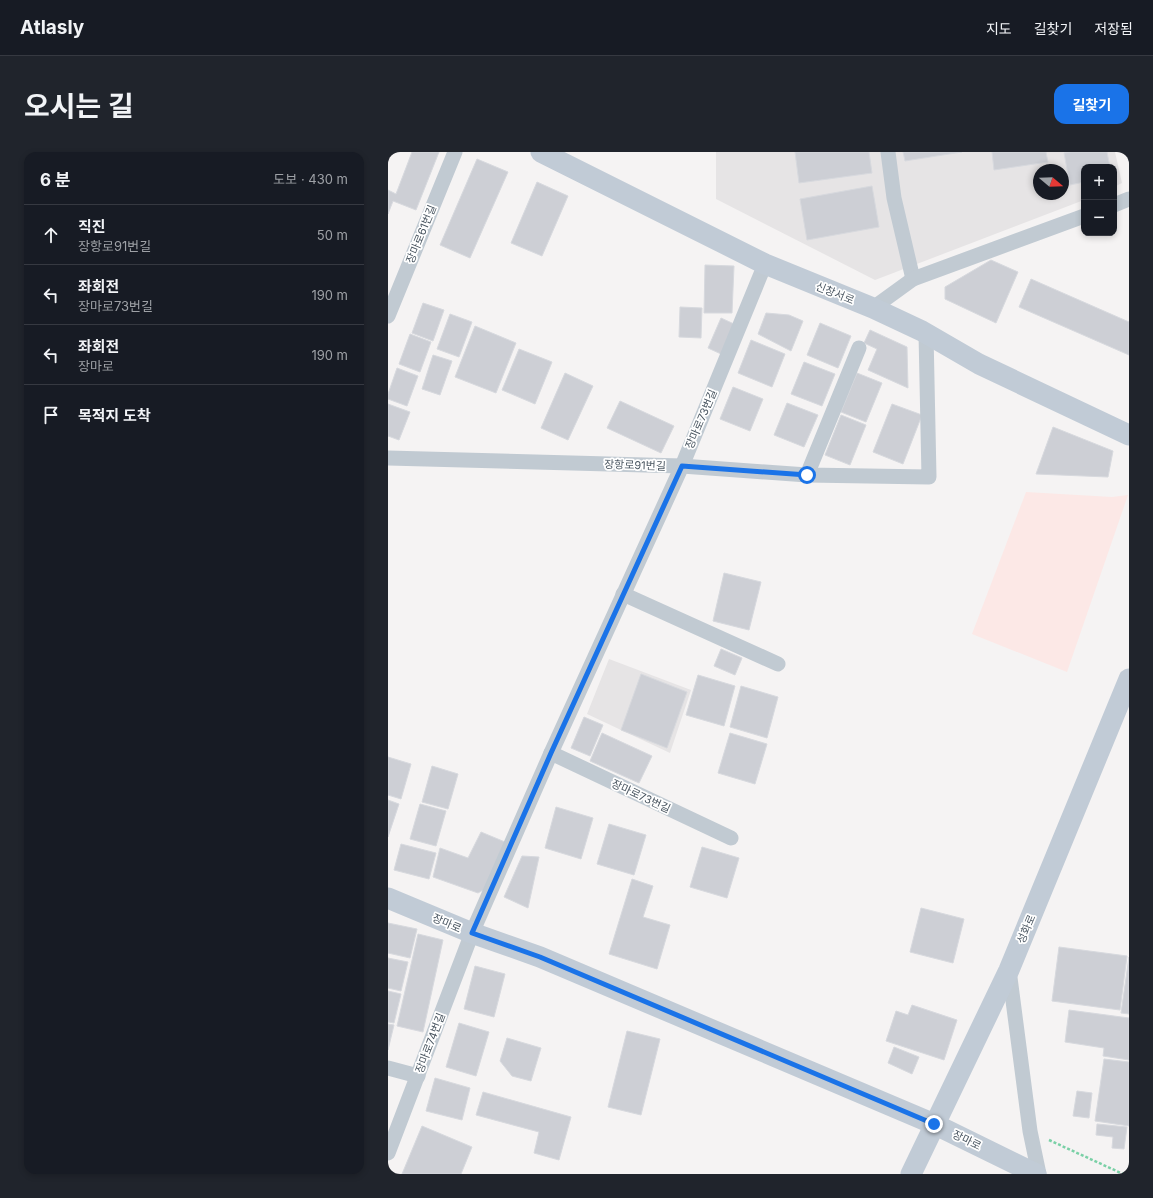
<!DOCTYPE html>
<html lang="ko">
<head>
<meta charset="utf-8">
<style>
	:root { --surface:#171b24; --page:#20242c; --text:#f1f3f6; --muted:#9ea1a6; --line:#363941; --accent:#1a73e8 }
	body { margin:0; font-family:Inter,"Noto Sans KR",sans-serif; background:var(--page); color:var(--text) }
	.controls { position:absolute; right:12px; top:12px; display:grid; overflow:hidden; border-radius:8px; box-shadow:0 2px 6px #0003 }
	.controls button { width:36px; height:36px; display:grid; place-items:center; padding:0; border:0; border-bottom:1px solid var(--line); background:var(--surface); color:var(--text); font:20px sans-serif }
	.compass { position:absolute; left:645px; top:12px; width:36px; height:36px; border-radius:50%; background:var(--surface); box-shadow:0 2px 6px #0003; rotate:109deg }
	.stop { position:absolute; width:12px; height:12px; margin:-9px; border:3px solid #1a73e8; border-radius:50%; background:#fff }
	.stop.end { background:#1a73e8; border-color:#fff; box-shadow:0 1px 4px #0008 }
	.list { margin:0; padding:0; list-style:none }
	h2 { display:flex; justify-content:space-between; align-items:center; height:52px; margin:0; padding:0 16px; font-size:17px }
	h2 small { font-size:13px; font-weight:400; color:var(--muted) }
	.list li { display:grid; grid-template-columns:26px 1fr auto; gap:12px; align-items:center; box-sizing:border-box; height:60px; padding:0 16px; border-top:1px solid var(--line) }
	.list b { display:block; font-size:15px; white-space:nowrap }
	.list p { margin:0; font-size:13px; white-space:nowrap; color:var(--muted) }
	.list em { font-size:13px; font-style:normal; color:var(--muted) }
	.icon { flex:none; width:22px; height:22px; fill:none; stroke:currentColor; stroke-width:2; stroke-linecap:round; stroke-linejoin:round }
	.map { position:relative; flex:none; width:741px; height:1022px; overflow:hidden; border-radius:12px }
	header { display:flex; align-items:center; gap:24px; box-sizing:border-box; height:56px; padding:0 20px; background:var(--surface); border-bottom:1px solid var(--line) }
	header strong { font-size:19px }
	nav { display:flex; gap:22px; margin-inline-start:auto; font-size:14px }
	.intro { display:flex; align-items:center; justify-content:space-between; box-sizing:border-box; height:96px; padding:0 24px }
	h1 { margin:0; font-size:28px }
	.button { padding:10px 18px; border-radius:12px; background:var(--accent); color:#fff; font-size:14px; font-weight:700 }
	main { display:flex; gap:24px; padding:0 24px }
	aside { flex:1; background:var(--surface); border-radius:12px; box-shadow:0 2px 6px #0003 }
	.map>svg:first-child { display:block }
</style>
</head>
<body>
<header>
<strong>Atlasly</strong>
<nav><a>지도</a><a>길찾기</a><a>저장됨</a></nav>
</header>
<div class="intro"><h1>오시는 길</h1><a class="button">길찾기</a></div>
<main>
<aside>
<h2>6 분<small>도보 · 430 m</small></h2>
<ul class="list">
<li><svg class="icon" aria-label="ahead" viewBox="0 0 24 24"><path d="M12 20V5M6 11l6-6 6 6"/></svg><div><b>직진</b><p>장항로91번길</p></div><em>50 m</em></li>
<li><svg class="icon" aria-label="left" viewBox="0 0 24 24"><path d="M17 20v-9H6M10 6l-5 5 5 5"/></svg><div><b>좌회전</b><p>장마로73번길</p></div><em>190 m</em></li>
<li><svg class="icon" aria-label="left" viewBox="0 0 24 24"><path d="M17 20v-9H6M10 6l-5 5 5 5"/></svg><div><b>좌회전</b><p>장마로</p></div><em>190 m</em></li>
<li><svg class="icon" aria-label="arrive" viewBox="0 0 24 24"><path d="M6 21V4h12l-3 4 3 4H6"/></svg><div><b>목적지 도착</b></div></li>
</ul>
</aside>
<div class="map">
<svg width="741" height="1022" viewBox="0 0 741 1022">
	<rect width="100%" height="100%" fill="#f5f3f3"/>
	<!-- education -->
	<g fill="#e6e4e5" fill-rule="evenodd">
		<path d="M328 0H727L734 31 726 35V15H696V48L487 128 328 47ZM651 18H675V42H651Z"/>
		<polygon points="221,507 303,538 282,601 199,562"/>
	</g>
	<!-- medical -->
	<polygon fill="#fce8e6" points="638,340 724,345 740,343 679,520 584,482"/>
	<!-- building -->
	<g fill="#cdcfd5" stroke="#d7d9de">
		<polygon points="24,0 51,0 28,58 5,49 0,62 0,38 8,42"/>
		<polygon points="407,0 481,0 484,21 411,31"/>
		<polygon points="515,0 574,0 517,9"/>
		<polygon points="604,0 658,0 660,10 606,18"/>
		<polygon points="683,0 719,0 722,15 696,15 696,30 682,33 676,1"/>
		<polygon points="89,7 120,20 82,106 52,93"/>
		<polygon points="149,30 180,44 154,104 123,91"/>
		<polygon points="484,34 491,75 419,88 412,47"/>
		<polygon points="603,108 630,120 608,171 557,147 557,135"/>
		<polygon points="317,113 346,114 344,161 316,161"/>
		<polygon points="643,127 741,170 741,203 631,155"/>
		<polygon points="35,151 56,158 45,189 24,181"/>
		<polygon points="292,155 314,156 313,186 291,185"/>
		<polygon points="378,161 401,163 415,169 403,199 370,182"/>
		<polygon points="62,162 84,170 71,205 49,197"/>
		<polygon points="333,166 346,172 333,202 320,196"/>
		<polygon points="432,171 463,184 450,216 419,203"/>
		<polygon points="87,174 128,191 108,241 67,225"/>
		<polygon points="482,178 519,195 520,236 480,218 489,197 476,191"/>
		<polygon points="22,182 43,190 32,220 11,212"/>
		<polygon points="363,188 397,202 384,235 350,221"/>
		<polygon points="131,197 164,210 147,252 114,238"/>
		<polygon points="45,203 64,209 52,243 34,237"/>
		<polygon points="416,210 447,222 434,254 403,242"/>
		<polygon points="9,216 30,224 19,254 0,247 0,242"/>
		<polygon points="177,221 205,234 180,288 153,276"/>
		<polygon points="469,221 494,231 478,270 453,260"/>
		<polygon points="345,235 375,247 362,279 332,267"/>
		<polygon points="232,249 286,274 273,301 219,276"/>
		<polygon points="399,251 430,263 416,295 386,283"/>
		<polygon points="0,252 22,260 11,288 0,284"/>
		<polygon points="504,252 534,263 515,312 485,300"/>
		<polygon points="453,263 478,273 462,313 437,303"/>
		<polygon points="665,275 725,299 720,325 648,322"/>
		<polygon points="336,421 373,430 361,478 325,469"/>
		<polygon points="333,497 354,506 347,523 326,514"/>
		<polygon points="253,522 299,540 279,596 233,578"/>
		<polygon points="310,523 347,534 336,574 298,563"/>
		<polygon points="353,534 390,545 379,586 342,575"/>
		<polygon points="196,565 215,573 202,604 183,596"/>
		<polygon points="214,581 264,604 251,631 202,609"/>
		<polygon points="342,581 379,592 367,632 330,621"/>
		<polygon points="0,605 23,612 13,647 0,643"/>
		<polygon points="44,614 70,622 60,657 34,650"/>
		<polygon points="0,648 11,652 0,685"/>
		<polygon points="32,652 58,659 48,694 22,687"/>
		<polygon points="168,655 205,666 193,707 157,696"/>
		<polygon points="221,672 258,683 246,723 209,712"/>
		<polygon points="93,680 117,690 97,737 90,741 45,725 52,696 80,706"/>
		<polygon points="13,692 48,701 41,727 6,718"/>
		<polygon points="314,695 351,706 339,746 302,735"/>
		<polygon points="134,704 151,705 140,756 116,745"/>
		<polygon points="244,727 265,734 255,765 282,773 269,817 221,802"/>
		<polygon points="533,756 576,767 565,811 522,800"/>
		<polygon points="0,771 29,777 22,806 0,801"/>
		<polygon points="30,782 55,788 35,880 9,874"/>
		<polygon points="671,795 739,804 732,858 664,849"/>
		<polygon points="741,805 741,862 733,861"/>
		<polygon points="0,806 20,810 13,839 0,836"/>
		<polygon points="87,814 117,822 106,865 76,857"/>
		<polygon points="0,839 13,842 6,871 0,870"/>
		<polygon points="524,853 569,868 556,908 498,889 508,859 520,863"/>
		<polygon points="681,858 741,866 741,908 715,904 716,896 677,890"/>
		<polygon points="71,871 101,880 88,924 58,915"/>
		<polygon points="0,872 6,873 0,898"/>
		<polygon points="239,879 272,887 253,963 220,955"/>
		<polygon points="119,886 153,896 143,929 124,924 112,909"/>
		<polygon points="506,895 531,905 524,922 500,911"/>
		<polygon points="716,907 741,910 741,974 707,969"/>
		<polygon points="47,926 82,936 74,968 38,959"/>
		<polygon points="689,939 704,941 701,966 685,964"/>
		<polygon points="95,940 183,965 171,1008 146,1001 151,980 88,963"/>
		<polygon points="709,972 739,975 736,997 724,996 725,985 708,983"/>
		<polygon points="34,974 84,995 73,1022 14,1022"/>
	</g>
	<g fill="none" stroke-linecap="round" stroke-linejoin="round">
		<!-- path -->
		<polyline stroke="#7ad0a6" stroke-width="2.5" stroke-dasharray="3 2" stroke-linecap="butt" points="661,988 735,1022"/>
		<!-- street -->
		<g stroke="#c1cad2" stroke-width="15">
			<polyline points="500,0 506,46 525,127"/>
			<polyline points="726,53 741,47"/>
			<polyline points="485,156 525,127 696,64"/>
			<polyline points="0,164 67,0"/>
			<polyline points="0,306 294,314 419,323 541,325 538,181"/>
			<polyline points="419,323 471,196"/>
			<polyline points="235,442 390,512"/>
			<polyline points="163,601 343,686"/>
			<polyline points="621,818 642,979 651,1022"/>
			<polyline points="0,916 30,924"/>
			<polyline points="0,1001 84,781 163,601 294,314 377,112"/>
		</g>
		<!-- secondary -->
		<g stroke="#c1cbd6" stroke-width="21">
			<polyline points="153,0 377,112 485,156 534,179 591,212 741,283"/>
			<polyline points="0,746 84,781 152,805 546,972 648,1022"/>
			<polyline points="523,1022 621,818 741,527"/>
		</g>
	</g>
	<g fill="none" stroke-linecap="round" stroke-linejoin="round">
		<!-- route -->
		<polyline stroke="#1a73e8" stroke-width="5" points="419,323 294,314 163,601 84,781 152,805 546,972"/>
	</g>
	<g text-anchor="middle" stroke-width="3.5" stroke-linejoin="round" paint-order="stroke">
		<!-- street labels -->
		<g font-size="11" fill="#4a5661" stroke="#fff">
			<text transform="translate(33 82) rotate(-68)" y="4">장마로61번길</text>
			<text transform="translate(447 141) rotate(22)" y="4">신창서로</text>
			<text transform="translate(313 267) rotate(-67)" y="4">장마로73번길</text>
			<text transform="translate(247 313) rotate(2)" y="4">장항로91번길</text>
			<text transform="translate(253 644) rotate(25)" y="4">장마로73번길</text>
			<text transform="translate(59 771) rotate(23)" y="4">장마로</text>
			<text transform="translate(638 777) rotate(-67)" y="4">성화로</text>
			<text transform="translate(42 891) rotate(-69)" y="4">장마로74번길</text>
			<text transform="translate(579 988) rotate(26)" y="4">장마로</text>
		</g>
	</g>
</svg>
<div class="controls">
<button>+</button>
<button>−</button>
</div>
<svg class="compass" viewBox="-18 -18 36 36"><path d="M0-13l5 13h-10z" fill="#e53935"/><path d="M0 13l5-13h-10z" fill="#9ea1a6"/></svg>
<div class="stop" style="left:419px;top:323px"></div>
<div class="stop end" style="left:546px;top:972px"></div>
</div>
</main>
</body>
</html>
